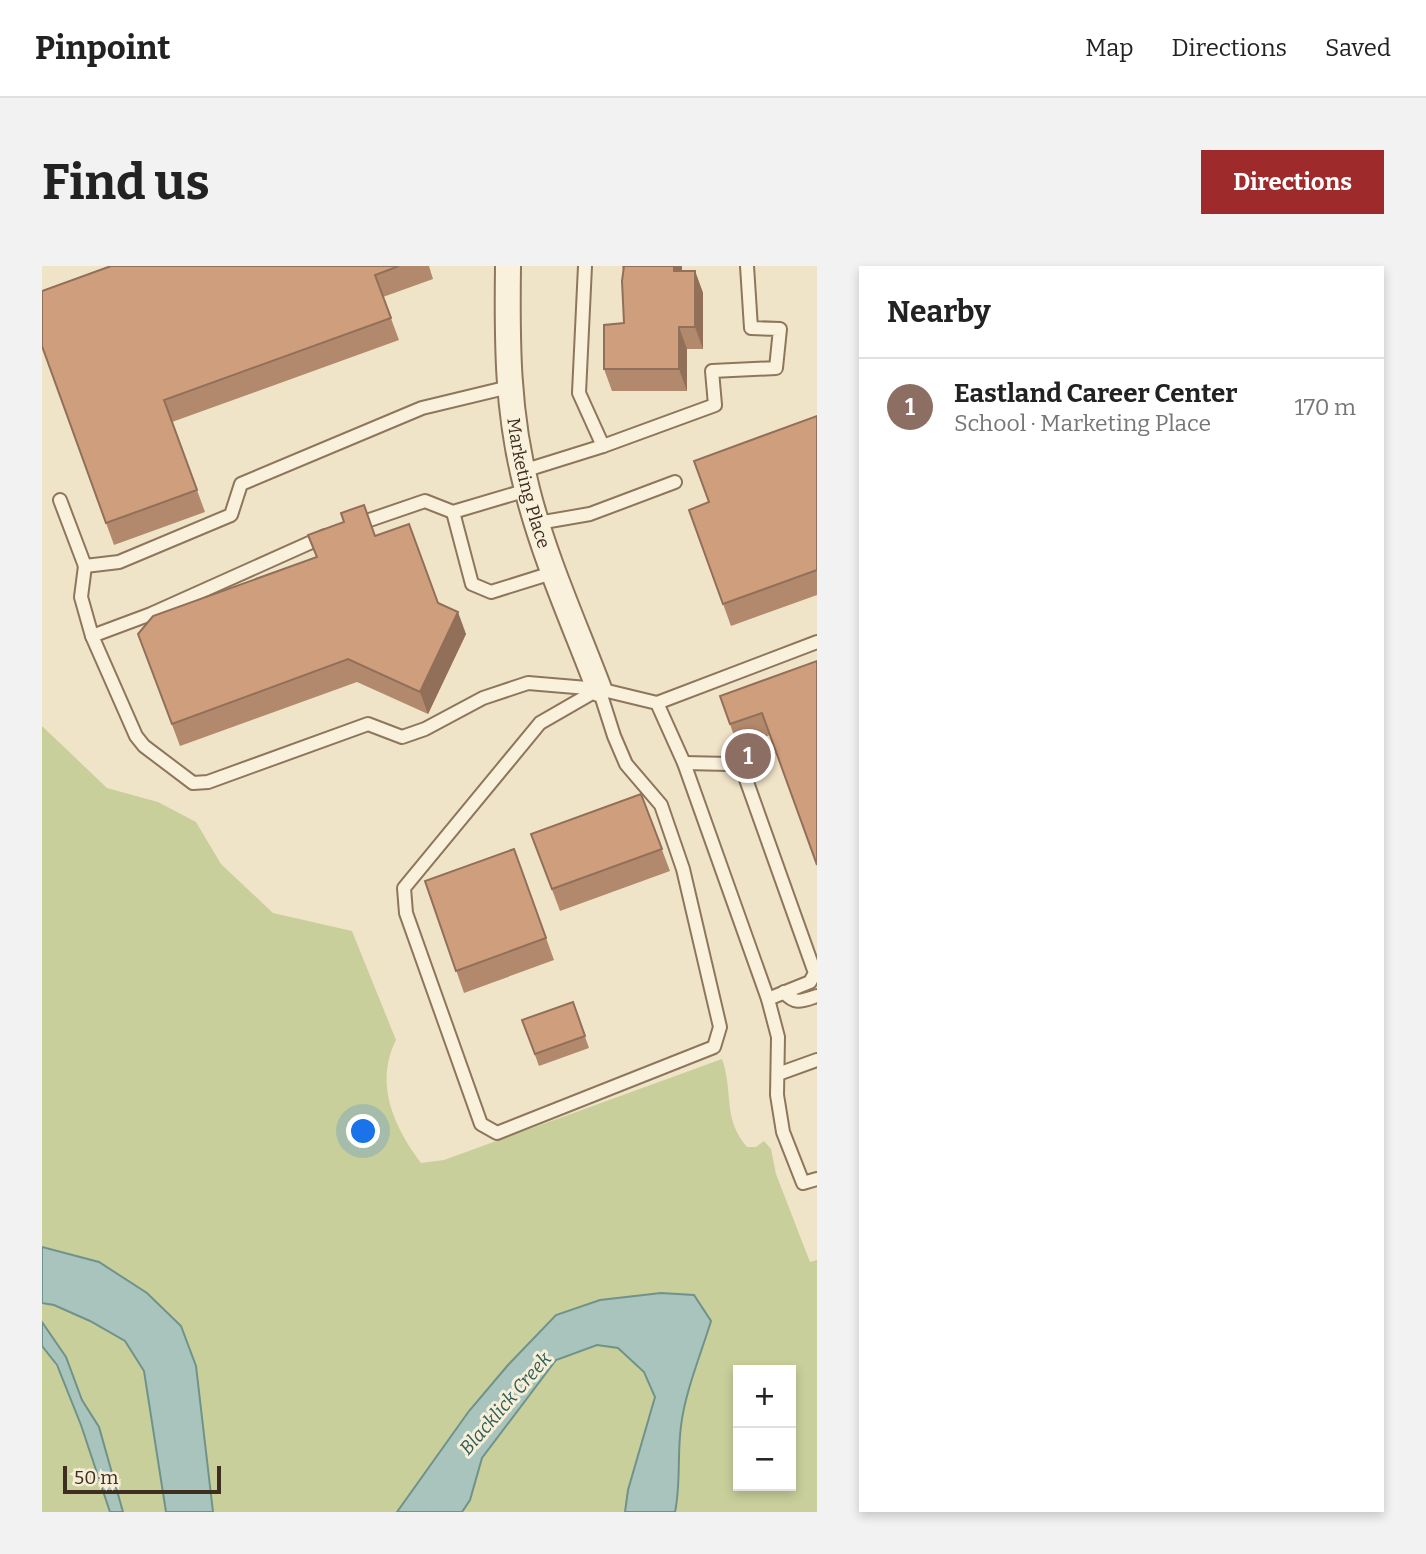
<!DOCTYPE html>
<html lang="en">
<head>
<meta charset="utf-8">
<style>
	:root { --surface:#fff; --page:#f2f2f2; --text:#222; --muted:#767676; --line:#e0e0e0; --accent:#9e2a2b }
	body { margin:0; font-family:Bitter,serif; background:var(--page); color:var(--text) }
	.controls { position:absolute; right:21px; bottom:21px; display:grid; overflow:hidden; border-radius:0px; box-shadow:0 4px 10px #0003 }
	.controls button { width:63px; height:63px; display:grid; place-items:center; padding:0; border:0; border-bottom:2px solid var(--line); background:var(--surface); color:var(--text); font:35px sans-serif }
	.scale { position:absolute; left:21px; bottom:18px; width:158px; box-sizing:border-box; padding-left:7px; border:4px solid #3d2e20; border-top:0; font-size:19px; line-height:24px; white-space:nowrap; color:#3d2e20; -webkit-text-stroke:5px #f7eed8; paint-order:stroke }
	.you { position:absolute; left:322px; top:866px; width:24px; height:24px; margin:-18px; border:5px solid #fff; border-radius:50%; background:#1a73e8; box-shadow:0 0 0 10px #1a73e833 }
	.badge { display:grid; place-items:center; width:46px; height:46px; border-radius:50%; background:var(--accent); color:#fff; font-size:23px; font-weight:700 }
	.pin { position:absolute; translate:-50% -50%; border:4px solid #fff; box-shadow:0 2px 7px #0006 }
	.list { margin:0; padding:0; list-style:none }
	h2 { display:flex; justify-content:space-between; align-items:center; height:91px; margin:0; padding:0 28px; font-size:30px }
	h2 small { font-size:23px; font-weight:400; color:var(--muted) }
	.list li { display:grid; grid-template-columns:46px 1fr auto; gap:21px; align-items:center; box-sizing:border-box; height:98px; padding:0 28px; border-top:2px solid var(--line) }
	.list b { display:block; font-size:26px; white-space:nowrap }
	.list p { margin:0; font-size:23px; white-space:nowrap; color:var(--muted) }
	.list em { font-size:23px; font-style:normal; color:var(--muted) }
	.map { position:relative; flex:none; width:775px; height:1246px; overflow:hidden; border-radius:0px }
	header { display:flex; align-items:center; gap:42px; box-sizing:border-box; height:98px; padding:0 35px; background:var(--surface); border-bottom:2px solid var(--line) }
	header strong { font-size:33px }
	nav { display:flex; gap:38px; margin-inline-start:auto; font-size:24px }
	.intro { display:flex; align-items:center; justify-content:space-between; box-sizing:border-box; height:168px; padding:0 42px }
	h1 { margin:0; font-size:49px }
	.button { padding:18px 32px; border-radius:0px; background:var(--accent); color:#fff; font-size:24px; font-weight:700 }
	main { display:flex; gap:42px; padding:0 42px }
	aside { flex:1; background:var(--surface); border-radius:0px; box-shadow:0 4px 10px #0003 }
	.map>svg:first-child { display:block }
</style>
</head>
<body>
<header>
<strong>Pinpoint</strong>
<nav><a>Map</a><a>Directions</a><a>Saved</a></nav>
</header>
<div class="intro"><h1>Find us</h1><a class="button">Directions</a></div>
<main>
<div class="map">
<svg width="775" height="1246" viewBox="0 0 775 1246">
	<rect width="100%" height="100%" fill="#f0e4c8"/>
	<!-- green -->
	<g fill="#c9cf9b" fill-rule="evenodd">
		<path d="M0 460 65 522 116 536 154 556 179 598 231 647 310 665 354 774C332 818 352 861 379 897L402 894 680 793C692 827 680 852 705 881H714L722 875 729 883 734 908 768 996 775 994V1246H633C639 1217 635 1189 639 1160 643 1129 660 1087 669 1055L558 1034 387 1204 355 1246H171L154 1100 139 1060 57 996 0 981ZM696 1104H749V1220H696Z"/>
		<polygon points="0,1037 12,1039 48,1055 83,1075 102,1105 124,1246 81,1246 57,1161 40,1134 24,1091 0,1056"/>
		<polygon points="555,1079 576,1082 602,1106 613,1131 586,1224 583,1246 420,1246 428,1234 440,1192 514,1094"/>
		<path d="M0 1080C36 1124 51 1193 68 1246H0Z"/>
	</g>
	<!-- water -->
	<g fill="#a9c4bc" stroke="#6f938a" stroke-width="2">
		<polygon points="0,981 57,996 105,1027 139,1060 154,1100 171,1246 124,1246 102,1105 83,1075 48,1055 12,1039 0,1037"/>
		<path d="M619 1027 652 1029 669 1055C659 1088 643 1126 639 1160 635 1189 639 1217 633 1246H583L586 1224 613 1131 602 1106 576 1082 555 1079 514 1094 440 1192 428 1234 420 1246H355L427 1145 466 1099 514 1049 558 1034Z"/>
		<polygon points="0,1056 24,1091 40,1134 57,1161 81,1246 68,1246 39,1159 15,1099 0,1080"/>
	</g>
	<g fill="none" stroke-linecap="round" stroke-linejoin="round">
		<defs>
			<g id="lane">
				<polyline points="543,0 537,127 561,180"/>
				<polyline points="481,205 561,180 673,139 670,105 734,102 738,63 709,62 705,0"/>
				<polyline points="18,234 43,300 77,296 189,249 199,218 380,142 467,121"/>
				<polyline points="411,246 430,318 449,326 513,306"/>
				<polyline points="496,257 548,248 633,216"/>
				<polyline points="313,259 383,235 411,246 485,224"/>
				<polyline points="283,270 109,348 50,370 94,470 102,480 151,517 166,516 326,458 360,471 383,463 441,432 486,417 557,423 615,437 642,497 726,733 736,771 735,829 741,866 761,917 775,913"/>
				<polyline points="43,300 39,331 50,370"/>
				<polygon points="557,423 572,470 584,498 619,539 641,603 678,761 672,781 455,867 439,858 364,647 362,622 498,457"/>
				<polyline points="615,437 775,376"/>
				<polyline points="642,497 688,498 701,505 773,707 768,716 726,733"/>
				<path d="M742 726C753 739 760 735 775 730"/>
				<polyline points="736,808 775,794"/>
			</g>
			<g id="street">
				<path id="s1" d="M466 0C465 76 465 148 485 223 502 291 532 357 557 423"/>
			</g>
		</defs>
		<!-- lane casing -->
		<use href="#lane" stroke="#8d765c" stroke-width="16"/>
		<!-- street casing -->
		<use href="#street" stroke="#8d765c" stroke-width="28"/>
		<!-- lane -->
		<use href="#lane" stroke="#faf1dc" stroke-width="12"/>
		<!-- street -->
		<use href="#street" stroke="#faf1dc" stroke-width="24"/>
	</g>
	<!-- wall -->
	<g fill="#b2896c">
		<polygon points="69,0 387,0 391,13 341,31 357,74 130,156 163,246 72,279 0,80"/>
		<polygon points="580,0 640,0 640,5 653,5 661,27 661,83 645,83 645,125 570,125 562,103 582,57 581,4"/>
		<polygon points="775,150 775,329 689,360 647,244 667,236"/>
		<polygon points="333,270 396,337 424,368 386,448 315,416 138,480 96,368 274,291"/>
		<polygon points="775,395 728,469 696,481 678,430"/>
		<polygon points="599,528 628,605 518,645 489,568"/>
		<polygon points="472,583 512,694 422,727 383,615"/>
		<polygon points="531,736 547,782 497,800 480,754"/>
	</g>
	<!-- shaded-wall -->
	<g fill="#916f58">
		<polygon points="632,0 640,0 640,27 632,5"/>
		<polygon points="653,5 661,27 661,83 653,61"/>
		<polygon points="637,61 645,83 645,125 637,103"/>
		<polygon points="416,346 424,368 386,448 378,426"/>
	</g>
	<!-- building -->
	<g fill="#cf9f7d" stroke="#916f58" stroke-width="2">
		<polygon points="69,0 357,0 333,9 349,52 122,134 155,224 64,257 0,80 0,25"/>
		<polygon points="582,0 632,0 632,5 653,5 653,61 637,61 637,103 562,103 562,59 582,57 580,15"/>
		<polygon points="775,150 775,304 681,338 647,244 667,236 652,195"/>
		<polygon points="322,239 333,270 367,258 396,337 416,346 378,426 306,393 130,458 96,368 111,350 275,291 266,269 302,256 299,247"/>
		<polygon points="775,395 775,599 720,447 688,458 678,430"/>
		<polygon points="599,528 620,583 510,623 489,568"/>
		<polygon points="472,583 504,672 414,705 383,615"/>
		<polygon points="531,736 543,770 493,788 480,754"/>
	</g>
	<g text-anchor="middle" stroke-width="6" stroke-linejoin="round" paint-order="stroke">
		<!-- street labels -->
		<g font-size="18" fill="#3d2e20" stroke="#f7eed8">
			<text dy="6" stroke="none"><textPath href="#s1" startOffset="219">Marketing Place</textPath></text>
		</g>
		<!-- water labels -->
		<g font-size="19" font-style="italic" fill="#2f5d5a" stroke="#f7eed8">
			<text transform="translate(463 1137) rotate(-49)" y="7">Blacklick Creek</text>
		</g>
	</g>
</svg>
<div class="controls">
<button>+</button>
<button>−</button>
</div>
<div class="scale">50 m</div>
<div class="you"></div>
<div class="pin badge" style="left:706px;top:490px;background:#8d6e63">1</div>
</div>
<aside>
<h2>Nearby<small></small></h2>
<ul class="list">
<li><span class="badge" style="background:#8d6e63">1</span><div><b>Eastland Career Center</b><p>School · Marketing Place</p></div><em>170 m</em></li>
</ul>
</aside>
</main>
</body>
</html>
